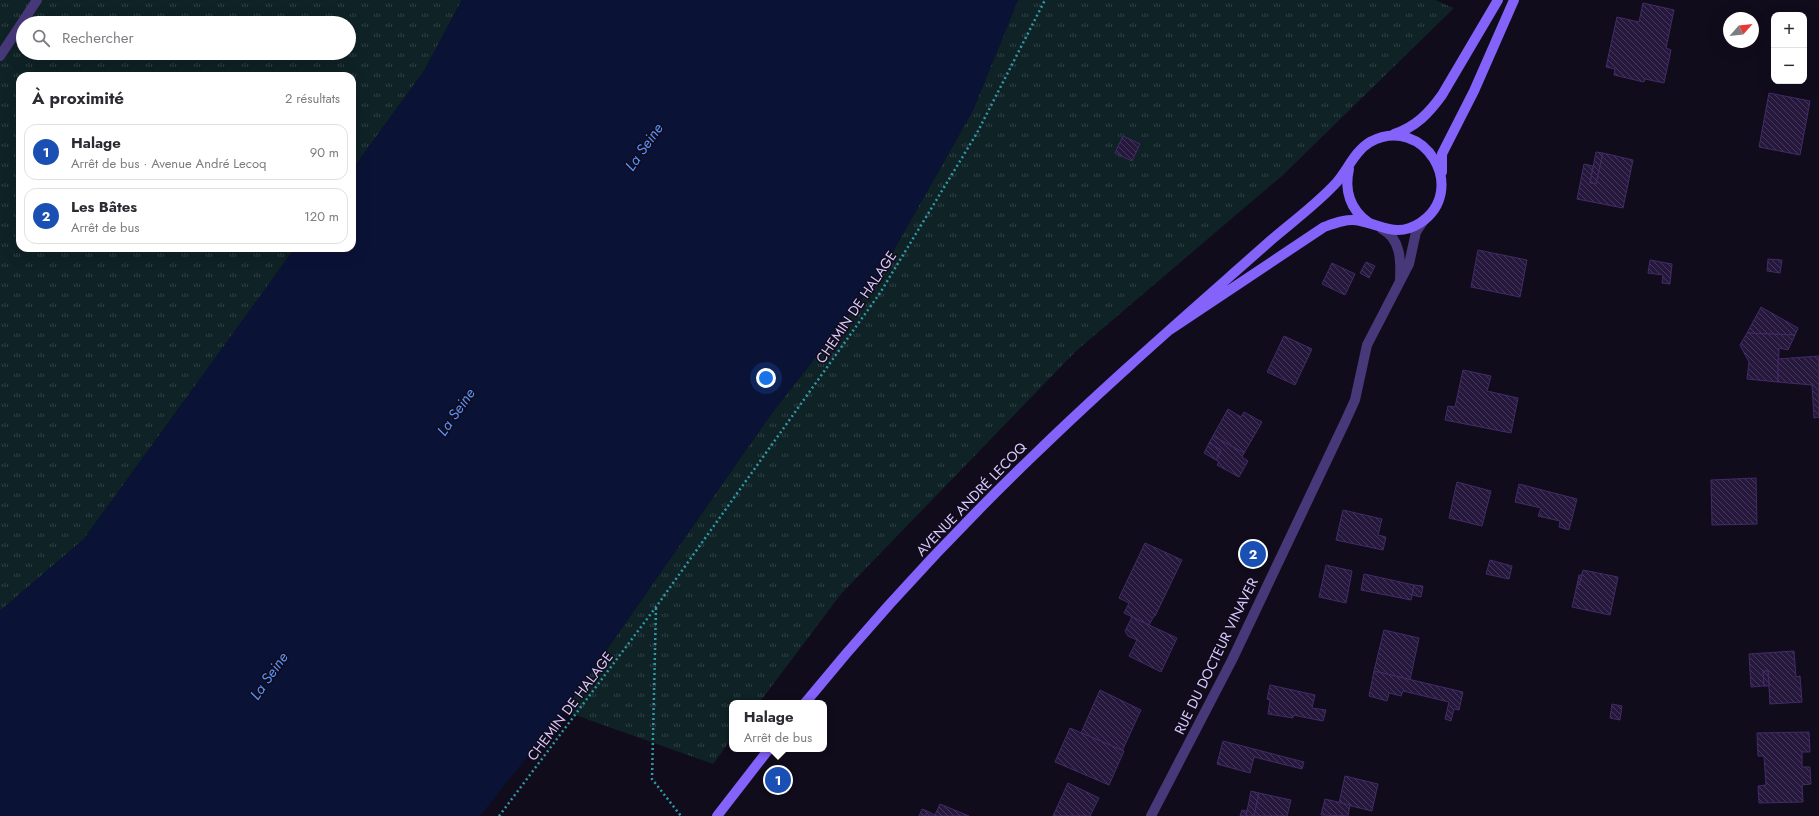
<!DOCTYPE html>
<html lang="fr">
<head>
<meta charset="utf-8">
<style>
	:root { --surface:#fff; --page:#f2f2f3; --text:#2b2b33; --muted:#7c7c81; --line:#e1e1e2; --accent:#1b6485 }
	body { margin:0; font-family:Jost,sans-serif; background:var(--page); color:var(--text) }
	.controls { position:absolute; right:12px; top:12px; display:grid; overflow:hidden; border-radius:8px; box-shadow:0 4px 16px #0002 }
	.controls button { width:36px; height:36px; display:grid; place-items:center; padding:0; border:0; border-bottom:1px solid var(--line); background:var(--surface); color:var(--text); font:20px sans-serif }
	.compass { position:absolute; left:1723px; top:12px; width:36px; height:36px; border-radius:50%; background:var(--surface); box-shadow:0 4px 16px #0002; rotate:63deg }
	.you { position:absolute; left:766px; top:378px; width:14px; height:14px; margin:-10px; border:3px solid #fff; border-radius:50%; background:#1a73e8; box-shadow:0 0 0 6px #1a73e833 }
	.badge { display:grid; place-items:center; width:26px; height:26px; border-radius:50%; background:var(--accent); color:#fff; font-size:13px; font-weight:700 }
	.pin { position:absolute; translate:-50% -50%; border:2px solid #fff; box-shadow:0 1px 4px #0006 }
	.popup { position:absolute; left:729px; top:700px; width:98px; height:52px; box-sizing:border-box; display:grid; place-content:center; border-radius:8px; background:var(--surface); filter:drop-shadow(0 1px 3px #0005); font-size:13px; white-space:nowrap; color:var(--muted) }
	.popup b { font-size:15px; color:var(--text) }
	.popup::after { content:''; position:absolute; left:50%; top:100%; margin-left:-8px; border:8px solid transparent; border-top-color:var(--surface) }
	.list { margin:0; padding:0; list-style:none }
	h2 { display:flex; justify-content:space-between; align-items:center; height:52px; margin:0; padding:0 16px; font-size:17px }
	h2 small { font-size:13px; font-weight:400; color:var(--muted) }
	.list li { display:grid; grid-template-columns:26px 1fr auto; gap:12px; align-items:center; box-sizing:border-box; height:56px; margin:0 8px 8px; padding:0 8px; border:1px solid var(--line); border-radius:12px }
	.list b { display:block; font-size:15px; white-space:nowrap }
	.list p { margin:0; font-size:13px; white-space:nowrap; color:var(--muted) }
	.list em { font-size:13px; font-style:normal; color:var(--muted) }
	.icon { flex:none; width:22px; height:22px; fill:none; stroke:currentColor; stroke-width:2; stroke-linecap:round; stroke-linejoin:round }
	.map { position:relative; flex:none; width:1819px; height:816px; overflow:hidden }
	.search { position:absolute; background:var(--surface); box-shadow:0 4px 16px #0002; left:16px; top:16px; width:340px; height:44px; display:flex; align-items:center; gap:10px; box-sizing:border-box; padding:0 14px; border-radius:22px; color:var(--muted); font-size:15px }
	.panel { position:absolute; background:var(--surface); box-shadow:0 4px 16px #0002; left:16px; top:72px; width:340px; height:180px; border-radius:12px }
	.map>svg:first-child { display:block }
</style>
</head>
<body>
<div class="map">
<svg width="1819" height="816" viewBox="0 0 1819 816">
	<defs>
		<pattern id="grass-tufts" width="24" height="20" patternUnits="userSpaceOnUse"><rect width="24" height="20" fill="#0f2225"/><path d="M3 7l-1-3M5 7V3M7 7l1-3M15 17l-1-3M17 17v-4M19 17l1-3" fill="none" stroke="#314146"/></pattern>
		<pattern id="building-back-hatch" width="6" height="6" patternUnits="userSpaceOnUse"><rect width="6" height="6" fill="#26183c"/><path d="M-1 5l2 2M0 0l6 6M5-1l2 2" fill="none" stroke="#453859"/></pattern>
	</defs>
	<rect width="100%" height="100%" fill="#110c1c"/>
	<!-- grass -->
	<g fill="url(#grass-tufts)" fill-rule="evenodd">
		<path d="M0 0H462L424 71 352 170V76H20V248H295L84 539 0 611ZM23 23H349V53H23Z"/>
		<polygon points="1018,0 1435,0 1454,8 1283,175 1076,351 841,594 759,703 732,703 732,738 713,764 564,711 771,414 878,278 973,110"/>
	</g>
	<!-- water -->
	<polygon fill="#0a1236" points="462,0 1018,0 973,110 878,278 771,414 564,711 480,816 0,816 0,611 84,539 295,248 352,248 352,170 424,71"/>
	<!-- building -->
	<g fill="url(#building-back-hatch)" stroke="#422b67">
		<polygon points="1643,3 1674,10 1666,48 1671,50 1664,83 1645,79 1644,82 1614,75 1615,69 1606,67 1617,17 1639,22"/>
		<polygon points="1769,93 1810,101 1800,155 1759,147"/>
		<polygon points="1123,136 1140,144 1132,161 1115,153"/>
		<polygon points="1596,152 1603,153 1596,184 1590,183"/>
		<polygon points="1603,153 1633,160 1623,208 1577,199 1584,164 1593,166 1590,183 1596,184"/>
		<polygon points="1478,250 1527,260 1520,297 1471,287"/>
		<polygon points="1768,259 1782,260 1780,273 1767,271"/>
		<polygon points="1650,260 1672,264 1670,284 1662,283 1663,275 1648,273"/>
		<polygon points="1366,262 1375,266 1369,278 1360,273"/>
		<polygon points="1332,263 1355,274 1345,295 1322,284"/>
		<polygon points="1761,307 1798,328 1795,335 1747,333"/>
		<polygon points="1747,333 1795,335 1788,350 1779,348 1778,382 1747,379 1749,362 1740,345"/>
		<polygon points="1284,336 1312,349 1295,385 1267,372"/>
		<polygon points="1819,356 1819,417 1814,418 1812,385 1778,382 1778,359"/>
		<polygon points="1463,370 1491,376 1487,391 1518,398 1511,433 1445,420 1448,406 1455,407"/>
		<polygon points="1228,409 1241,417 1244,412 1262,422 1244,453 1213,436"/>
		<polygon points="1213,436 1244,453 1242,457 1248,461 1239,477 1217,465 1219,462 1216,460 1221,450 1209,443"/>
		<polygon points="1209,443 1221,450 1216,460 1204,453"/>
		<polygon points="1756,478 1757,524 1712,525 1711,480"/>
		<polygon points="1457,482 1491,491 1482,526 1449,518"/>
		<polygon points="1519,484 1577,499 1569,530 1559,527 1560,521 1538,516 1541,508 1515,502"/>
		<polygon points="1343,510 1382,519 1378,535 1386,537 1383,550 1336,540"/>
		<polygon points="1145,543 1182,560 1155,616 1154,616 1149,625 1124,613 1129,603 1119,598"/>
		<polygon points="1490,560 1512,566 1509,579 1486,574"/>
		<polygon points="1326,565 1352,571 1346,603 1319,597"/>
		<polygon points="1583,570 1618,577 1610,615 1572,607 1577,585 1579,585"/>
		<polygon points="1364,574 1414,585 1411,600 1361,590"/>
		<polygon points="1579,575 1582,575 1579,585 1577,585"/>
		<polygon points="1414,585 1423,586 1421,597 1412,595"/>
		<polygon points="1132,617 1177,638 1161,672 1129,656 1137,640 1128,636 1125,631"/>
		<polygon points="1384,630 1419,638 1410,680 1374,671"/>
		<polygon points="1794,651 1796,677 1800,676 1802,702 1770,704 1768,671 1763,671 1764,686 1751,687 1749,654"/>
		<polygon points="1374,671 1463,692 1459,710 1454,709 1451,721 1445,719 1449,702 1403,691 1401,696 1389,693 1387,701 1369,696"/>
		<polygon points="1763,671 1768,671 1769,686 1764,686"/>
		<polygon points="1270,685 1315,695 1312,708 1326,710 1323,721 1293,715 1293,718 1268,714 1270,700 1267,699"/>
		<polygon points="1100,690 1141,710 1122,751 1081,733"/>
		<polygon points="1612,704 1622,706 1620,720 1610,718"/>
		<polygon points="1070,728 1124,751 1109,785 1055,762"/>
		<polygon points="1809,732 1810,752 1802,752 1802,767 1810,767 1811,784 1802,785 1803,802 1759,803 1758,786 1766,785 1764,756 1758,756 1757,733"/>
		<polygon points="1223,741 1304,762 1302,769 1254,757 1250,773 1217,764"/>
		<polygon points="1345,776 1378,784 1372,811 1339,803"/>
		<polygon points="1068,783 1099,798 1090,816 1053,816"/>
		<polygon points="1251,791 1259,793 1254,816 1246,816"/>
		<polygon points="1259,793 1291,800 1287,816 1254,816"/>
		<polygon points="1325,799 1350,805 1348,816 1321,815"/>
		<polygon points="940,804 969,816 925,816 927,811 935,815"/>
		<polygon points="922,809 927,811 925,816 919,816"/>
		<polygon points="1242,810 1247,811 1246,816 1240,816"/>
	</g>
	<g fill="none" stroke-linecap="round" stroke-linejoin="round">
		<!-- path -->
		<g stroke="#309aa9" stroke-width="2.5" stroke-dasharray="2 3" stroke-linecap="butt">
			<polyline points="656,608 652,779 681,816"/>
			<polyline points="499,816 656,607 880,293 977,133 1045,0"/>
		</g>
		<!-- minor -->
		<g stroke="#473879" stroke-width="10">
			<polyline points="0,56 37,0"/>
			<path d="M1382 229C1401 239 1401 261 1400 280"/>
			<polyline points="1151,816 1232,660 1345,422 1355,400 1367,345 1409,264 1416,232 1424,220"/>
		</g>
		<!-- secondary -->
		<g stroke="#8363fa" stroke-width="10">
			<path d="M1394 134C1416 127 1429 113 1442 95L1498 0"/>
			<path d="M1349 169C1344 190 1350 210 1369 223"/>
			<polyline points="1442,172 1442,154 1446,146 1474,91 1514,0"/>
			<path d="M805 703C876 616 952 534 1033 456 1109 382 1190 312 1270 241 1292 222 1317 204 1337 182 1348 169 1355 151 1370 142 1424 113 1470 190 1420 223 1396 238 1383 225 1360 221 1348 218 1335 223 1324 227L1171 329"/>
			<polyline points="717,816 769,749"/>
		</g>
	</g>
	<g text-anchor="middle" stroke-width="3" stroke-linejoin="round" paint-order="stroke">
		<!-- street labels -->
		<g font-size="14" fill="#d8c8fd" stroke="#110c1c">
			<text transform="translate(856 307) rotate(-56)" y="5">CHEMIN DE HALAGE</text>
			<text transform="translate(971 499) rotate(-46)" y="5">AVENUE ANDRÉ LECOQ</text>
			<text transform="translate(1216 656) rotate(-64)" y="5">RUE DU DOCTEUR VINAVER</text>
			<text transform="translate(570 706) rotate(-53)" y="5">CHEMIN DE HALAGE</text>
		</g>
		<!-- water labels -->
		<g font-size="15" font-style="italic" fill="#5a92f9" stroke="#110c1c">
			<text transform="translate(644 147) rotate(-55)" y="5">La Seine</text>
			<text transform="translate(456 412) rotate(-55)" y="5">La Seine</text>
			<text transform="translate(269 676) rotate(-55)" y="5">La Seine</text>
		</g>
	</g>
</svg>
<div class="controls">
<button>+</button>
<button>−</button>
</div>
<svg class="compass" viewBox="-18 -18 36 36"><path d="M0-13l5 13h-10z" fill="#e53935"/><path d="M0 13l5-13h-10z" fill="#7c7c81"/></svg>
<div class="you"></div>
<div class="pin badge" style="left:778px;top:780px;background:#1a4fb4">1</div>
<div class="popup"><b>Halage</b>Arrêt de bus</div>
<div class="pin badge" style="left:1253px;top:554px;background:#1a4fb4">2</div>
<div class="search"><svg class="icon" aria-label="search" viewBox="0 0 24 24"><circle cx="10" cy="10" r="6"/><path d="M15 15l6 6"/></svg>Rechercher</div>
<section class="panel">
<h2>À proximité<small>2 résultats</small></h2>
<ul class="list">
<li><span class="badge" style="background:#1a4fb4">1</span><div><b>Halage</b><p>Arrêt de bus · Avenue André Lecoq</p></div><em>90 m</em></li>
<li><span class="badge" style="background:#1a4fb4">2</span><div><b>Les Bâtes</b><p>Arrêt de bus</p></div><em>120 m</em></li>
</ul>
</section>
</div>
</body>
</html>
